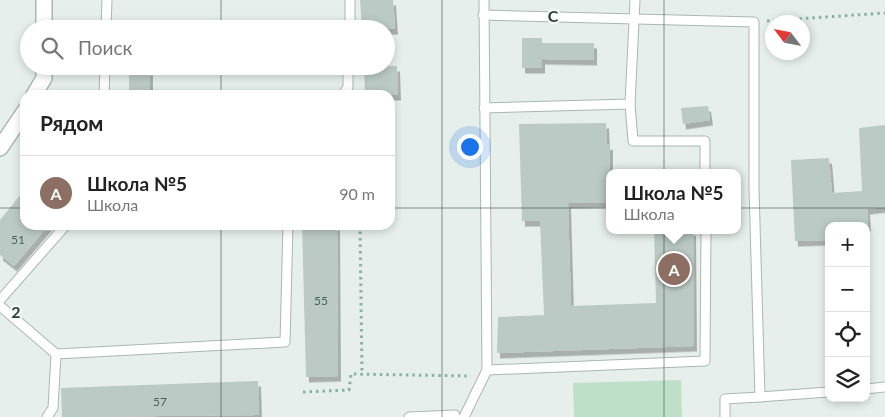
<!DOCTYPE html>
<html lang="ru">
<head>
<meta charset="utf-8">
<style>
	:root { --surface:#fff; --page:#f6f6f6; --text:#222; --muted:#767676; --line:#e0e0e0; --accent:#2563eb }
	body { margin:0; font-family:Lato,sans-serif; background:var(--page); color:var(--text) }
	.controls { position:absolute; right:15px; bottom:15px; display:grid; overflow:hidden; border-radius:10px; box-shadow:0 2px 8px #0003 }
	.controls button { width:45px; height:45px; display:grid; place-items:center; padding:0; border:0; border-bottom:1px solid var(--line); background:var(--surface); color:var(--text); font:25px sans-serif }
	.compass { position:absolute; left:765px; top:15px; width:45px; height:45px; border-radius:50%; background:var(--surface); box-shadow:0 2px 8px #0003; rotate:302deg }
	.you { position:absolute; left:469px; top:146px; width:18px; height:18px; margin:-12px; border:4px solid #fff; border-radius:50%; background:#1a73e8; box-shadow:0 0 0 8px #1a73e833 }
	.badge { display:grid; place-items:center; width:32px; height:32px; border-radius:50%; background:var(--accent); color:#fff; font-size:16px; font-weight:700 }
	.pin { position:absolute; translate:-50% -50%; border:2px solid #fff; box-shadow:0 1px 5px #0006 }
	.popup { position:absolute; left:606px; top:169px; width:135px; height:65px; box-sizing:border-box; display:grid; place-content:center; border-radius:10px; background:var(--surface); filter:drop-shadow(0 1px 4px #0005); font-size:16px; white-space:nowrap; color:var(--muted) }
	.popup b { font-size:19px; color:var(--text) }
	.popup::after { content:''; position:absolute; left:50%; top:100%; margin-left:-10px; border:10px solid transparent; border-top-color:var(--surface) }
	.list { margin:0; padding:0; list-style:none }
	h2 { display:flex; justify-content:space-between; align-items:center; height:65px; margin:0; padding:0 20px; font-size:21px }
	h2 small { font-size:16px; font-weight:400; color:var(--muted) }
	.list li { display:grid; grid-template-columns:32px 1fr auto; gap:15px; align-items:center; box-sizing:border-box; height:75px; padding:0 20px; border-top:1px solid var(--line) }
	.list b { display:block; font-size:19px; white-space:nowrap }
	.list p { margin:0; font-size:16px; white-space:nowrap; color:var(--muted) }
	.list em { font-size:16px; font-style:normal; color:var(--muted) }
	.icon { flex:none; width:28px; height:28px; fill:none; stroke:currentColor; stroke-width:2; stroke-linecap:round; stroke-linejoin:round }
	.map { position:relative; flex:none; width:885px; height:417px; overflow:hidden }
	.search { position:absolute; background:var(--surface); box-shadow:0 2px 8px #0003; left:20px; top:20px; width:375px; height:55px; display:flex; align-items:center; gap:12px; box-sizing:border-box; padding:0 18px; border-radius:28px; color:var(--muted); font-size:19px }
	.panel { position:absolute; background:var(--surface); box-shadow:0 2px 8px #0003; left:20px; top:90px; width:375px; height:140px; border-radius:15px }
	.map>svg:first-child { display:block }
</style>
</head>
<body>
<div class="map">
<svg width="885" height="417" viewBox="0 0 885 417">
	<defs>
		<filter id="shadow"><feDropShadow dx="3" dy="5.5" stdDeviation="0" flood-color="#0004"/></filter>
	</defs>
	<rect width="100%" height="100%" fill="#e6efeb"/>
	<!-- green -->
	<polygon fill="#bfe0c8" points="681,380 682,417 574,417 573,383"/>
	<!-- building -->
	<g fill="#bbcac4" filter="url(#shadow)">
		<polygon points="360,0 393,0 395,29 362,29"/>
		<polygon points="522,38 542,38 542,43 594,43 594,60 542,59 542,68 522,68"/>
		<polygon points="364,66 397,66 398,95 365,95"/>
		<rect x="129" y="70" width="21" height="25"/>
		<polygon points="708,106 710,120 683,124 681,108"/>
		<polygon points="606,123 607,145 610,144 610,202 568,203 571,306 656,303 654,230 693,230 694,346 497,353 498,317 544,315 540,221 522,221 519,124"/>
		<polygon points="885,125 885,207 867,209 868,226 829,226 829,240 795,241 791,160 829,158 832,193 862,191 859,128"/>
		<polygon points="25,189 25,225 49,225 14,266 0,255 0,220"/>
		<polygon points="302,225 337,225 338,376 306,377"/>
		<polygon points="258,381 259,415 62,417 61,388"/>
	</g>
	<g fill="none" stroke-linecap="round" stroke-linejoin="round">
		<defs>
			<g id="lane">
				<polyline points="483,15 754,22 754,189 760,397 829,392"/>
				<polyline points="106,29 107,0"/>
				<polyline points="350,29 350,0"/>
				<polyline points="104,95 105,66"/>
				<polyline points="343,95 348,87 348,66"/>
				<polyline points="630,104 633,141 705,141 705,173"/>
				<polyline points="484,108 630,104 635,0"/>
				<polyline points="0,300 66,225"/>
				<polyline points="0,306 56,354 53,408 47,417"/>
				<polyline points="56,354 285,342 288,225"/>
				<polyline points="487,370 705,361 706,230"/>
				<polyline points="866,389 885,387"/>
				<polyline points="409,417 455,415 455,417"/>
				<polyline points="464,417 487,370 484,0"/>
				<polyline points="725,417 725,399 760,397"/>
			</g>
			<g id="street">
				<polyline points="44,29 44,0"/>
				<polyline points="34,95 44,78 44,66"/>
				<polyline points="0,148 25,111"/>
			</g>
		</defs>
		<!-- lane casing -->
		<use href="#lane" stroke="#a8b8b2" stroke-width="11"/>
		<!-- street casing -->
		<use href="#street" stroke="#a8b8b2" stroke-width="18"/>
		<!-- path -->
		<g stroke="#86b3a5" stroke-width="3" stroke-dasharray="2.5 4" stroke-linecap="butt">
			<polyline points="767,21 885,13"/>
			<polyline points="360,225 362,374"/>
			<polyline points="303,392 349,390 351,374 471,376"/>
		</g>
		<!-- lane -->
		<use href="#lane" stroke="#fff" stroke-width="9"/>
		<!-- street -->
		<use href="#street" stroke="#fff" stroke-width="15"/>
	</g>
	<!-- grid -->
	<path fill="none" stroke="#24423a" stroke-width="1" stroke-opacity="0.55" d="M221 0V29M442 0V417M664 0V417M221 66V95M0 208H25M390 208H885M221 225V417"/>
	<g text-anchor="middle" stroke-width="4" stroke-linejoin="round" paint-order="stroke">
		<!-- number labels -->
		<g font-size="12" fill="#4a645c">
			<text x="18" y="244">51</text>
			<text x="321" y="305">55</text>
			<text x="160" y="406">57</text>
		</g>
	</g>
	<g font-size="16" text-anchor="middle" font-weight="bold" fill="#24423a" stroke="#f7fbf9" stroke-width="4" stroke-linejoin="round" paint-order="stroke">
		<text x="553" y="22">C</text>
		<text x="16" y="318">2</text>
	</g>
</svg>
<div class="controls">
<button>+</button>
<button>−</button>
<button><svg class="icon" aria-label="locate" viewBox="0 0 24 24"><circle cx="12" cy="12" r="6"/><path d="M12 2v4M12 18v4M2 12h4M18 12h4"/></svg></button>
<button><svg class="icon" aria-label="layers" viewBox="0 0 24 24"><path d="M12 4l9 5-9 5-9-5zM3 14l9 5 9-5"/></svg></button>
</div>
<svg class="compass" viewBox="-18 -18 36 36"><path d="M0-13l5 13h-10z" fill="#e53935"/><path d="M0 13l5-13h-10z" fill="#767676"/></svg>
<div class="you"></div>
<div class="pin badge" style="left:674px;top:269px;background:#8d6e63">A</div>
<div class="popup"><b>Школа №5</b>Школа</div>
<div class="search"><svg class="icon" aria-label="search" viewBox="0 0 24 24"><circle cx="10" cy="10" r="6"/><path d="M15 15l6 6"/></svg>Поиск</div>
<section class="panel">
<h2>Рядом<small></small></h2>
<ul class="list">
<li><span class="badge" style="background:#8d6e63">A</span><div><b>Школа №5</b><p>Школа</p></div><em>90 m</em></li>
</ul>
</section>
</div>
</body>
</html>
